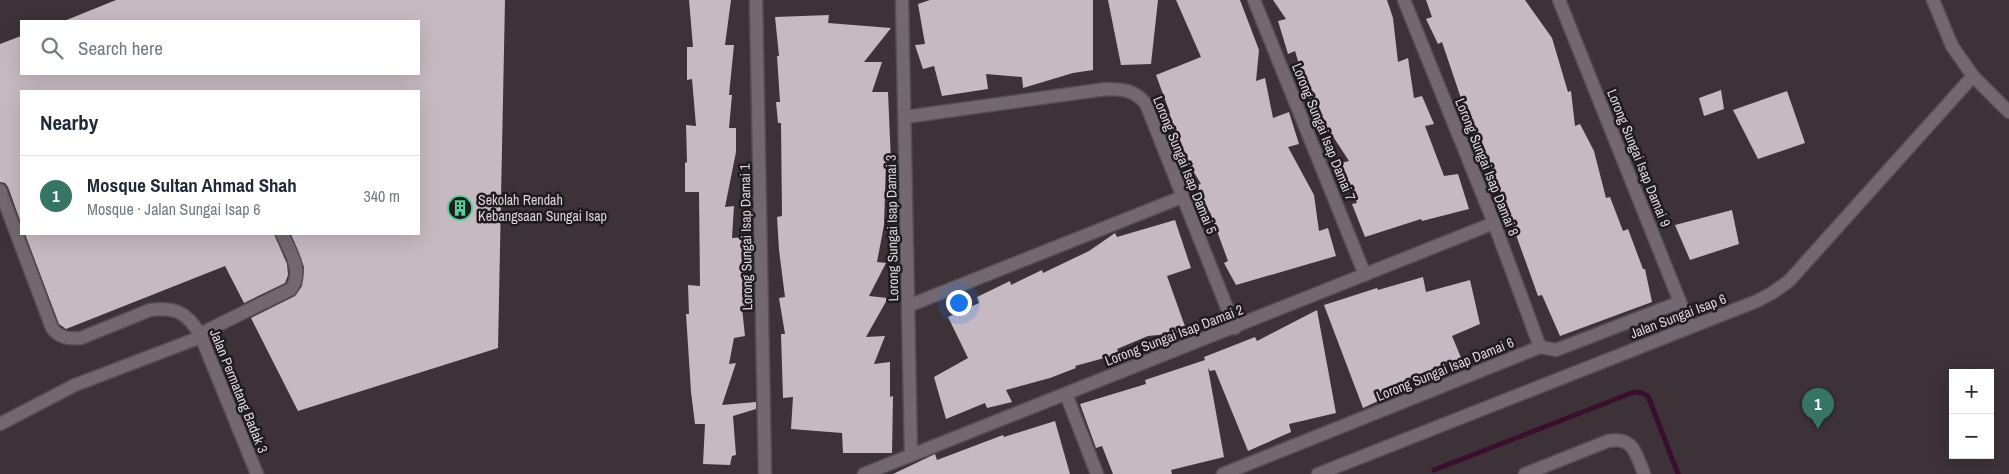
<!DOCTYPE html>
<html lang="en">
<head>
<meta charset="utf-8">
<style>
	:root { --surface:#fff; --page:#f2f2f3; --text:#1f2937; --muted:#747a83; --line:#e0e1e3; --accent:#367563 }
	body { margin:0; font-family:"Archivo Narrow",sans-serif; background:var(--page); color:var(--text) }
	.controls { position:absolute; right:15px; bottom:15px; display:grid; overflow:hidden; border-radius:0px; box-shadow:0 5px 20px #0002 }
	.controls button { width:45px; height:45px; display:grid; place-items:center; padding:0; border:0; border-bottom:1px solid var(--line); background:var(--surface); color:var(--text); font:25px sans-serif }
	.you { position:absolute; left:958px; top:302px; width:18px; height:18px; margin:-12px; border:4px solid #fff; border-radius:50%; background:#1a73e8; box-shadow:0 0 0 8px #1a73e833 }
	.badge { display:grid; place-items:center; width:32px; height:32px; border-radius:50%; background:var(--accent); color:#fff; font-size:16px; font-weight:700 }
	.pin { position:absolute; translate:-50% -41px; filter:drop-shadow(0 1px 2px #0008) }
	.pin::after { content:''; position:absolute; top:26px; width:18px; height:15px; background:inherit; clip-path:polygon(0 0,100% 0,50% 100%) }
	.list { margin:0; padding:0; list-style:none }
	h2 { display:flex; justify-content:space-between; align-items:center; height:65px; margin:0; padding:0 20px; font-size:21px }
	h2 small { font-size:16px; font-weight:400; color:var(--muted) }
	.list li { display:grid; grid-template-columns:32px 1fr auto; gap:15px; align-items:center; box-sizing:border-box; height:80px; padding:0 20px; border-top:1px solid var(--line) }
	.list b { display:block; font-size:19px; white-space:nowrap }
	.list p { margin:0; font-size:16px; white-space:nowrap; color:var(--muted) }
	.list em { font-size:16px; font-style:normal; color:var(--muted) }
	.icon { flex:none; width:28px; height:28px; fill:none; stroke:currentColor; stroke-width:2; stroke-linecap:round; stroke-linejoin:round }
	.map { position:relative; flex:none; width:2009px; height:474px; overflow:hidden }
	.search { position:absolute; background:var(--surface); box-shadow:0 5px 20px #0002; left:20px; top:20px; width:400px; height:55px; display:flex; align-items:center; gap:12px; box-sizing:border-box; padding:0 18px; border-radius:0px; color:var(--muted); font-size:19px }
	.panel { position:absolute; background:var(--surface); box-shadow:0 5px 20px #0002; left:20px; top:90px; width:400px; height:145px; border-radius:0px }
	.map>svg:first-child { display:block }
</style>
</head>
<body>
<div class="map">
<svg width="2009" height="474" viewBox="0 0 2009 474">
	<rect width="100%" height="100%" fill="#3c3238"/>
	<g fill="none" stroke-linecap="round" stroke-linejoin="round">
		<!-- stream -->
		<polyline stroke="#390f2d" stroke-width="5" points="1434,470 1634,392 1642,393 1648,396 1678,474"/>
	</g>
	<!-- building -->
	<g fill="#c6b9c1">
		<polygon points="116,0 505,0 498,348 298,411 251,318 295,296 302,286 304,267 291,234 419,234 419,91 21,91 21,223 8,187 5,183 0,182 0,44 21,36 21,74 419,74 419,21 64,21"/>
		<polygon points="689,0 731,0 725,45 734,45 729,95 732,95 729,128 736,128 736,152 725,207 734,206 732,238 745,237 748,287 747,308 742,308 745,336 734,338 729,364 736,363 722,405 756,402 756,409 733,416 736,455 732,456 730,465 703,464 705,424 695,424 691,392 686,314 689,314 688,285 700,286 699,192 685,192 685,163 687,162 686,125 696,126 692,79 687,80 687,47 693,47"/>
		<polygon points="930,0 1093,0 1093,70 1073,73 1023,88 1022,77 986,74 988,89 942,96 934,66 923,69 915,45 925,44 918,4"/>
		<polygon points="1108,0 1158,0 1151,64 1121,65"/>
		<polygon points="1176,0 1240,0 1259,50 1256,81 1265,78 1273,118 1289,112 1299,144 1288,147 1314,195 1319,231 1328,228 1336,256 1236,285 1224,263 1228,261 1210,212 1206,213 1197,185 1201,184 1181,151 1165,114 1170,113 1156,75 1201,57"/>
		<polygon points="1273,0 1387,0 1393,18 1398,62 1408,58 1414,98 1422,96 1434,124 1425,126 1444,176 1458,174 1469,209 1422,221 1421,219 1365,237 1352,204 1357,203 1341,163 1349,161 1310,101 1295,51 1288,54 1278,21 1286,19"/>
		<polygon points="1426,0 1525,0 1552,38 1568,92 1571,91 1575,126 1580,124 1594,151 1606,198 1610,197 1623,231 1628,229 1643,269 1645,269 1652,302 1560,336 1542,295 1538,296 1497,182 1485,153 1482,154 1470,125 1442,42 1438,44 1426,19 1432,17"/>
		<polygon points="829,15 828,23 891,28 864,62 882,62 872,92 888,92 891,162 886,163 884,225 877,262 886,263 869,296 888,298 866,337 885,336 874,364 890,362 890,397 893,396 892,453 843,453 842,433 791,429 793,397 783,398 781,334 785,334 779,298 785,297 779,250 777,217 782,216 781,123 778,123 776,102 780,102 777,56 779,56 775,17"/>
		<polygon points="1721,90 1724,109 1704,116 1699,98"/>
		<polygon points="1787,91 1805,143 1758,159 1733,110"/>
		<polygon points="1732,210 1739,244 1690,260 1675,225"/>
		<polygon points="1175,220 1191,268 1167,276 1187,332 1148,336 1117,349 1119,354 1075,366 1076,368 1050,378 1006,390 1012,402 987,408 985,403 946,419 934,377 968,358 948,317 979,303 977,297 1010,281 1011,285 1042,270 1043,273 1089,251 1115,233 1117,237"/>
		<polygon points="25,234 274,234 287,264 288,275 285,283 244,303 225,266 66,329 59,324"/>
		<polygon points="1423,277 1426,292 1470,280 1480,324 1452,336 1462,360 1389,389 1391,395 1363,408 1324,305 1377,288 1378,290"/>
		<polygon points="1317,310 1336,413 1289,424 1291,432 1248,451 1215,370 1210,371 1208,368 1224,457 1171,470 1172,474 1113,474 1102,446 1096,448 1080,404 1146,384 1145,380 1205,360 1204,357 1255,337 1257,341"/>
		<polygon points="1055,421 1070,474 893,474 935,454 937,460 1003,435 1004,437"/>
	</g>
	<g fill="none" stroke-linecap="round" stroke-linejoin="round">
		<defs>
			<g id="minor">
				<polyline points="756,0 765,474"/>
				<polyline points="902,0 911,455"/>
				<polyline points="1254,0 1365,275"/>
				<polyline points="1404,0 1494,223 1540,347"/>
				<polyline points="1559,0 1690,327"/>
				<polyline points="1973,76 2009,112"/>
				<path d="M905 117 1106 89C1123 89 1135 90 1146 104L1235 328"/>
				<path d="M0 190 52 328C59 338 69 339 81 338L150 310C176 307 186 312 200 334L257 474"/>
				<polyline points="908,306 1182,197"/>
				<path d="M200 334 291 289C304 272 290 251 282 234"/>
				<polyline points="1066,394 1097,474"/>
				<polyline points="0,424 75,385 201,337"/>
				<polyline points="864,474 1494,223"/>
				<polyline points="1223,474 1540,347 1556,350 1680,302"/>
				<path d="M1525 474 1608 441C1634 436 1636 454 1644 474"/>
			</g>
			<polyline id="tertiary" points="1318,474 1757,301 1772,293 1789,281 1973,76 1952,46 1933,0"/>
		</defs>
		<!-- minor casing -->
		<use href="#minor" stroke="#574e54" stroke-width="15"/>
		<!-- tertiary casing -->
		<use href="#tertiary" stroke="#574e54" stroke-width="15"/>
		<!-- minor -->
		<use href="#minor" stroke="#73686f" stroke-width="12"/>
		<!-- tertiary -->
		<use href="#tertiary" stroke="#73686f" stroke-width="12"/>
	</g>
	<!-- icons -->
	<defs>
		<symbol id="building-ring" viewBox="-11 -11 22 22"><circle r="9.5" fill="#201b1e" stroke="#51d398" stroke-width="1.5"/><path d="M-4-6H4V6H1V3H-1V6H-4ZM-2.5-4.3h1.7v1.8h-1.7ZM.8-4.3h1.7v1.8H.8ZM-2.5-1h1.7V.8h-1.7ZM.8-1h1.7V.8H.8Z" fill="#51d398"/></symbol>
	</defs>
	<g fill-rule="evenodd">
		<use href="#building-ring" x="446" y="194" width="28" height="28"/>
	</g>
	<g text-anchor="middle" stroke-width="5" stroke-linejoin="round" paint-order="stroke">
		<!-- street labels -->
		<g font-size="14" fill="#dcd5d9" stroke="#201b1e">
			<text transform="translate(1324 132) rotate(68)" y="5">Lorong Sungai Isap Damai 7</text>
			<text transform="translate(1639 158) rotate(68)" y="5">Lorong Sungai Isap Damai 9</text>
			<text transform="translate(1185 165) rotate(68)" y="5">Lorong Sungai Isap Damai 5</text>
			<text transform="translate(1487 167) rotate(68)" y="5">Lorong Sungai Isap Damai 8</text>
			<text transform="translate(892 228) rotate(-91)" y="5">Lorong Sungai Isap Damai 3</text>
			<text transform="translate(746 237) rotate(-91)" y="5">Lorong Sungai Isap Damai 1</text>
			<text transform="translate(1678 316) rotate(-21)" y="5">Jalan Sungai Isap 6</text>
			<text transform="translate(1174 335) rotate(-21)" y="5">Lorong Sungai Isap Damai 2</text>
			<text transform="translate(1445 369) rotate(-22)" y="5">Lorong Sungai Isap Damai 6</text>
			<text transform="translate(239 391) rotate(68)" y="5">Jalan Permatang Badak 3</text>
		</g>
		<!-- poi labels -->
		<g font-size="14" fill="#dcd5d9" stroke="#201b1e" text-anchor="start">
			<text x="478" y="205">Sekolah Rendah<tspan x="478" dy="16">Kebangsaan Sungai Isap</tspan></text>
		</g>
	</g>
</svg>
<div class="controls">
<button>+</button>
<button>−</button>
</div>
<div class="you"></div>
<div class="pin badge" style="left:1818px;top:429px">1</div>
<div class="search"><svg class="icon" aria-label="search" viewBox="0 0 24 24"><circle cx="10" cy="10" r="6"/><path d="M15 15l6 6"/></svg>Search here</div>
<section class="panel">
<h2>Nearby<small></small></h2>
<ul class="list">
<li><span class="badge">1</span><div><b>Mosque Sultan Ahmad Shah</b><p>Mosque · Jalan Sungai Isap 6</p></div><em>340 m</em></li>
</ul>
</section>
</div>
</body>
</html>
